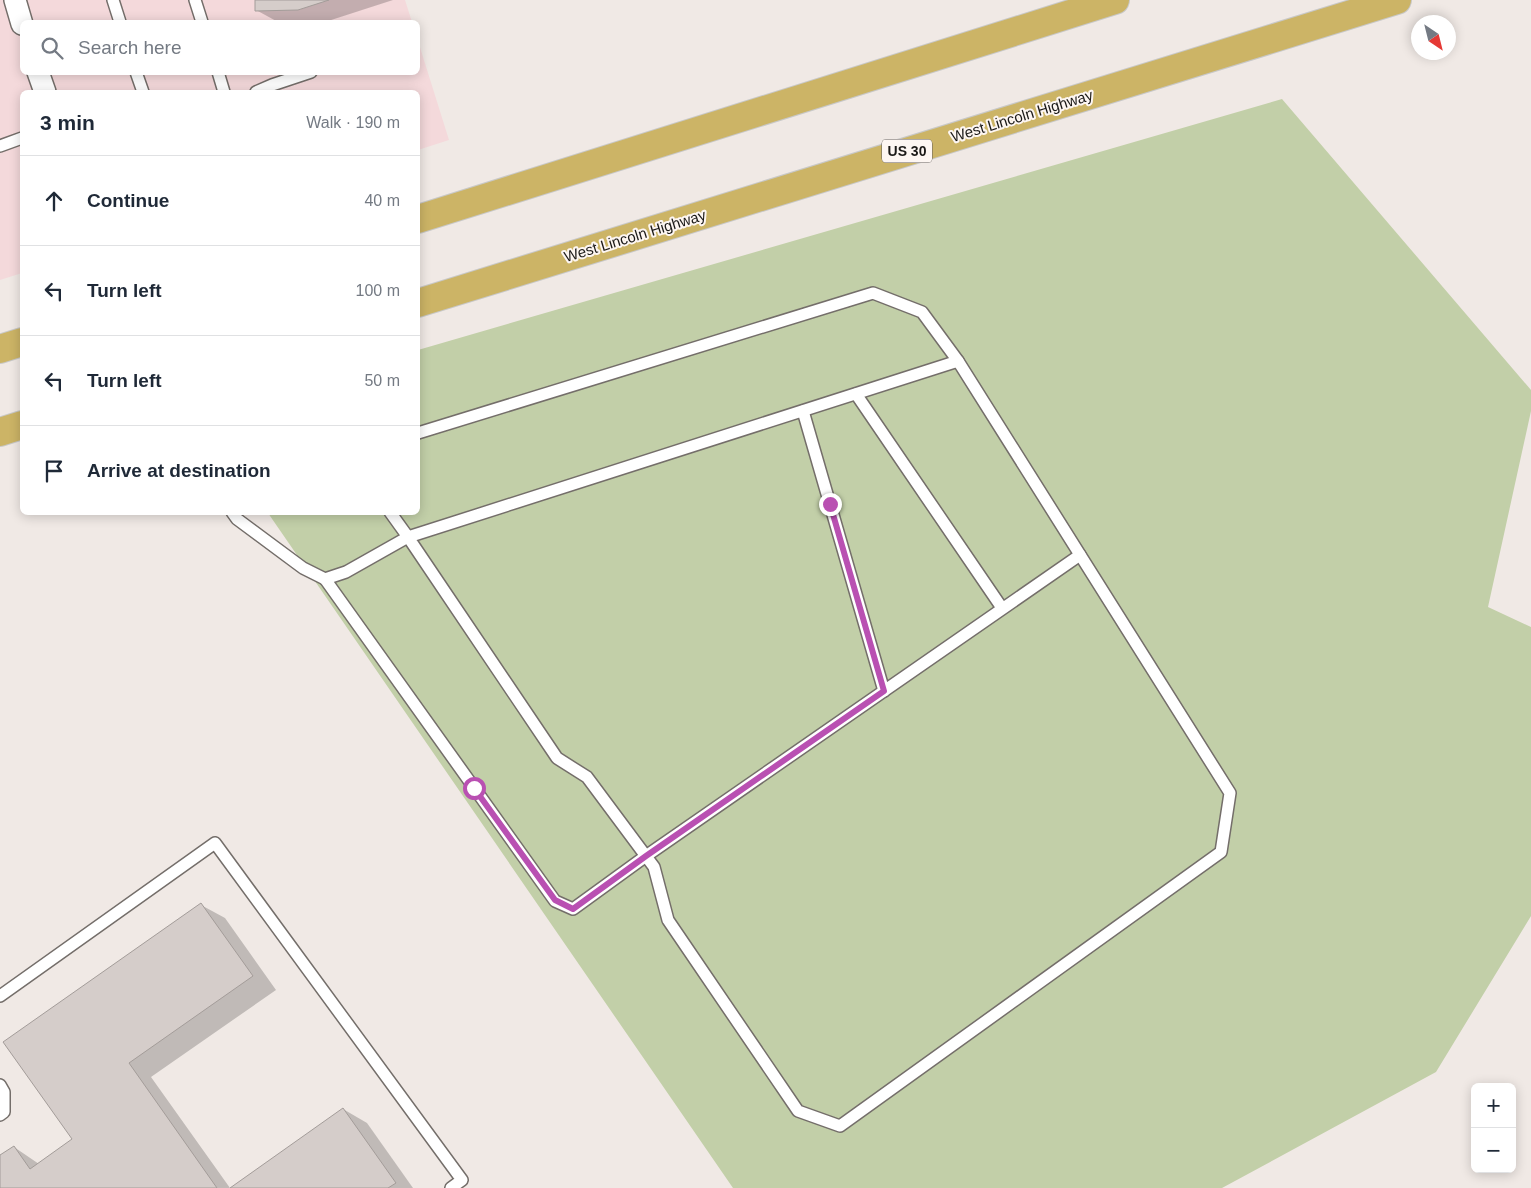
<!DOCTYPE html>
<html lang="en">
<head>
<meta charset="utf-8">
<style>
	:root { --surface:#fff; --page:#f2f2f3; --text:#1f2937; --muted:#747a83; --line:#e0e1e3 }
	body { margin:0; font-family:Helvetica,sans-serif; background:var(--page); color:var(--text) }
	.controls { position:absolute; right:15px; bottom:15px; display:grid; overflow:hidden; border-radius:8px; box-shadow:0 2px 12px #0003 }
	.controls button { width:45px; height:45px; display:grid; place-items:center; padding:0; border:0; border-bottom:1px solid var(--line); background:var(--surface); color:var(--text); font:25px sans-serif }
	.compass { position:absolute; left:1411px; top:15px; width:45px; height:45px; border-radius:50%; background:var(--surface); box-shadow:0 2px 12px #0003; rotate:145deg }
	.stop { position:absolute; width:15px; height:15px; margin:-11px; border:4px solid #b950b2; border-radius:50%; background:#fff }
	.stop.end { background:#b950b2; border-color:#fff; box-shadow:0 1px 5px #0008 }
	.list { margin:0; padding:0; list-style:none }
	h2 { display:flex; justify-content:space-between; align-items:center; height:65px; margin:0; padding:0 20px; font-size:21px }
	h2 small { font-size:16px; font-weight:400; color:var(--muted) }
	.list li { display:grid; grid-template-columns:32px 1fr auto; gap:15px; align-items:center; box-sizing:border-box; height:90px; padding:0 20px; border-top:1px solid var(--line) }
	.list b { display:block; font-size:19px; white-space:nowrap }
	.list em { font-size:16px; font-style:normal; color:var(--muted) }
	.icon { flex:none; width:28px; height:28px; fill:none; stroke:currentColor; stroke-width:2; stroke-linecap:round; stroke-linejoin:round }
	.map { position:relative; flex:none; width:1531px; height:1188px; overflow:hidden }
	.search { position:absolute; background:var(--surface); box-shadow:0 2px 12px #0003; left:20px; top:20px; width:400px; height:55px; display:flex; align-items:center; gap:12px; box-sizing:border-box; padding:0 18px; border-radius:8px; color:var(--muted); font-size:19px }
	.panel { position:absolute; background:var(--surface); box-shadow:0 2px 12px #0003; left:20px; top:90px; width:400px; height:425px; border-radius:8px }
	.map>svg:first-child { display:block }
</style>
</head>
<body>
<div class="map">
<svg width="1531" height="1188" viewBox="0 0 1531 1188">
	<rect width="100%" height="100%" fill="#f0e9e5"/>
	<!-- commercial -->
	<polygon fill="#f4d9db" points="0,0 405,0 412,22 22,22 22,72 418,72 418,41 449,140 418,150 418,92 22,92 22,273 0,280"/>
	<!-- green -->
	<polygon fill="#c2cfa8" points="1282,99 1531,390 1531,411 1488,607 1531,627 1531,916 1436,1072 1222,1188 733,1188 268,513 418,512 418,350"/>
	<!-- shadow -->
	<g fill="#0003">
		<polygon points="256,0 393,0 325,22 278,22 256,10"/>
		<polygon points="201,905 225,918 276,990 151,1077 230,1188 0,1188 0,1157 14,1147 39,1164 74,1139"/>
		<polygon points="343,1109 367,1123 413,1188 233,1188"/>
	</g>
	<!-- building -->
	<g fill="#d5cdca" stroke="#a39c99">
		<polygon points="255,0 329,0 298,10 255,11"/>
		<polygon points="201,903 253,976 129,1063 217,1188 0,1188 0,1155 14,1146 30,1169 72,1139 3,1042"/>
		<polygon points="343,1108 396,1183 388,1188 230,1188"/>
	</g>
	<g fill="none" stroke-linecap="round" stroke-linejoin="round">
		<defs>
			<g id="lane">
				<polyline points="113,0 120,22"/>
				<polyline points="195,0 202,22"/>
				<polyline points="136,72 143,92"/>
				<polyline points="218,72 224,92"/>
				<polyline points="256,92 272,85 311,72"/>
				<polyline points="0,146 22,138"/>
				<polyline points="856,394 1002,608"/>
				<polyline points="803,411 884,691"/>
				<polyline points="418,433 873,293 922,312 958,361"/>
				<polyline points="232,512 237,519 303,568 325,579 346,572 408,537 958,361 1230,793 1221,852 840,1126 798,1111 668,920 654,867 587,777 557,758 408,537 390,512"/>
				<polyline points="325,579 555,901 573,909 646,856 1080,555"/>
				<polyline points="0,996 215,843 462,1180 451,1188"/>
				<polyline points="0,1085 4,1092 4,1112 0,1115"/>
			</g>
			<g id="street">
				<polyline points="15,0 22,24"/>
				<polyline points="38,72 45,92"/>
			</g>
			<g id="primary">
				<polyline points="418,219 1115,0"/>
				<polyline points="418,303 1397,0"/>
				<polyline points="0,349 22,342"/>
				<polyline points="0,432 22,425"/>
			</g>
		</defs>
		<!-- lane casing -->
		<use href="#lane" stroke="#746e6a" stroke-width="14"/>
		<!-- street casing -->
		<use href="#street" stroke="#746e6a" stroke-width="24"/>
		<!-- primary casing -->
		<use href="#primary" stroke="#c8c8c7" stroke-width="30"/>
		<!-- lane -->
		<use href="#lane" stroke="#fff" stroke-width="11"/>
		<!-- street -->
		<use href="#street" stroke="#fff" stroke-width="21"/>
		<!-- primary -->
		<use href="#primary" stroke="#ccb466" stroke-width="28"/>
	</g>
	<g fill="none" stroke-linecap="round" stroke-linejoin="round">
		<!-- route -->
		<polyline stroke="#b950b2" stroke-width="6" points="474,788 555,900 573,909 646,856 884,691 830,504"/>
	</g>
	<g text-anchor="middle" stroke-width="4" stroke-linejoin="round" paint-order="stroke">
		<!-- shield labels -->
		<rect fill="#fdf6f2" stroke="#5f5b59" stroke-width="1" x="882" y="139.5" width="50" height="23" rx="4"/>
		<g font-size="14" font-weight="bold" fill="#1b1917">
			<text x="907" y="156">US 30</text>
		</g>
		<!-- street labels -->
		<g font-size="15" fill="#1b1917" stroke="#fdf6f2">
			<text transform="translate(1022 116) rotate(-17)" y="5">West Lincoln Highway</text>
			<text transform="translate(635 236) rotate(-17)" y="5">West Lincoln Highway</text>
		</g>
	</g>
</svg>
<div class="controls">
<button>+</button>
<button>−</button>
</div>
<svg class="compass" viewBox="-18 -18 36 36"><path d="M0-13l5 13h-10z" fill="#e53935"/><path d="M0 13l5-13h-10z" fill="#747a83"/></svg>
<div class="stop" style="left:474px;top:788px"></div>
<div class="stop end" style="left:830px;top:504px"></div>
<div class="search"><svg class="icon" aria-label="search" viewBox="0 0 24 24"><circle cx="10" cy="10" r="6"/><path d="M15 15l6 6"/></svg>Search here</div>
<section class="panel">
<h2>3 min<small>Walk · 190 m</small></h2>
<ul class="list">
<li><svg class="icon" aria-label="ahead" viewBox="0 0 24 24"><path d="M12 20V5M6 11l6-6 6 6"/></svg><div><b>Continue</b></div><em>40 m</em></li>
<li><svg class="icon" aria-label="left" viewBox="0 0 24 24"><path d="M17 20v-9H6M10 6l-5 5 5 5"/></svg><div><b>Turn left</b></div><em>100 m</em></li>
<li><svg class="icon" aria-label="left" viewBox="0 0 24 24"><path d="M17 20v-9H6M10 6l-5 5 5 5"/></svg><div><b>Turn left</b></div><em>50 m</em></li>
<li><svg class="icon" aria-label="arrive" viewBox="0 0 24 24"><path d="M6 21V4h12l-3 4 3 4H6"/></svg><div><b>Arrive at destination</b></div></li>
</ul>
</section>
</div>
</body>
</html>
